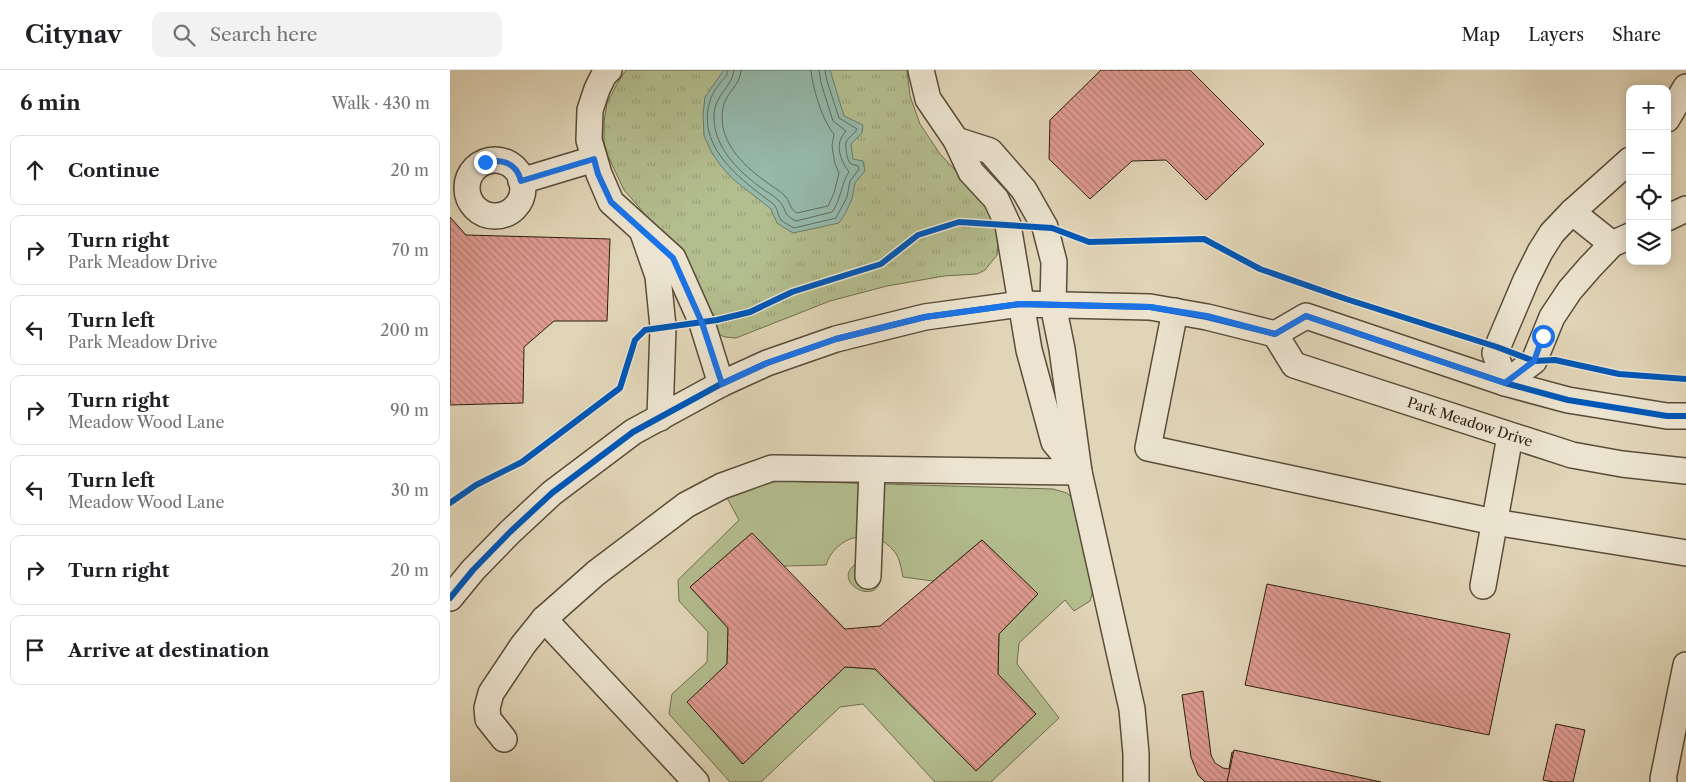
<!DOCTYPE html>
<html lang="en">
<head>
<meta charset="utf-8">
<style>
	:root { --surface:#fff; --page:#f2f2f2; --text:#202124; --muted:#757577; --line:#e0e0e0 }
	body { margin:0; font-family:"Libre Caslon Text",serif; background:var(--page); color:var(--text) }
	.controls { position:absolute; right:15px; top:15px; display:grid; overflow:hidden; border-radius:10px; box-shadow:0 2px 12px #0003 }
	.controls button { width:45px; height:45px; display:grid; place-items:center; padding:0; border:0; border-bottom:1px solid var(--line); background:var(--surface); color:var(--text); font:25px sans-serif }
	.stop { position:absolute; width:15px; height:15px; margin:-11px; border:4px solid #1a73e8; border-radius:50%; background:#fff }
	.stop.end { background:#1a73e8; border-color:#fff; box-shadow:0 1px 5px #0008 }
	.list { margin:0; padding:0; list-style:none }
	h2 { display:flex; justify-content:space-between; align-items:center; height:65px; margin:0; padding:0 20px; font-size:21px }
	h2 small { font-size:16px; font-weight:400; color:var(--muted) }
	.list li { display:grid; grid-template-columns:32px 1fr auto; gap:15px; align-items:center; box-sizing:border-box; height:70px; margin:0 10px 10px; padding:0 10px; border:1px solid var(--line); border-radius:10px }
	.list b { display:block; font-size:19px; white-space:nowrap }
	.list p { margin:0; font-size:16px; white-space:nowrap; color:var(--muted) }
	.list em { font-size:16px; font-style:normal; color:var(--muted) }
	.icon { flex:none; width:28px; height:28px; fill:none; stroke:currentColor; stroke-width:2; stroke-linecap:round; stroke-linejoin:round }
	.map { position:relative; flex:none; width:1236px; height:712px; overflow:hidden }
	header { display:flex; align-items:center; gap:30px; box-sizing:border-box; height:70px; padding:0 25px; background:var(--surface); border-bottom:1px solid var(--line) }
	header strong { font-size:24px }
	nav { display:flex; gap:28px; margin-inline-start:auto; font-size:18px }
	.search { width:350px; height:45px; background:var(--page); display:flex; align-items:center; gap:12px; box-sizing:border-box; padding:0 18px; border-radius:10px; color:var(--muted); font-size:19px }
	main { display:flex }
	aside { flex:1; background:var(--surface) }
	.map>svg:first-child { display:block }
</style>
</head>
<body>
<header>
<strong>Citynav</strong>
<div class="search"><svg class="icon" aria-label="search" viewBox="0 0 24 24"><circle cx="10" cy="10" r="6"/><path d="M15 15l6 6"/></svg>Search here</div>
<nav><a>Map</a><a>Layers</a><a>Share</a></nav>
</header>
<main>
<aside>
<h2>6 min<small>Walk · 430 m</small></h2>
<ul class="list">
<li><svg class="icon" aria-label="ahead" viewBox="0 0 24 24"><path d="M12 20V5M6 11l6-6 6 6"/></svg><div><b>Continue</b></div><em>20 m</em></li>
<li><svg class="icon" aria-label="right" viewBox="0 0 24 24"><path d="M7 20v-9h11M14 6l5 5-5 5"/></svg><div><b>Turn right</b><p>Park Meadow Drive</p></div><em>70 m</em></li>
<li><svg class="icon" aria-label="left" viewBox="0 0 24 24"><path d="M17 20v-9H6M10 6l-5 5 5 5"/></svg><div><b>Turn left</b><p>Park Meadow Drive</p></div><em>200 m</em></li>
<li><svg class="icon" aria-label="right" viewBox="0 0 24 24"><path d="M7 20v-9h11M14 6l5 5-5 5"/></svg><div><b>Turn right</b><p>Meadow Wood Lane</p></div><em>90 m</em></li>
<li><svg class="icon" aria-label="left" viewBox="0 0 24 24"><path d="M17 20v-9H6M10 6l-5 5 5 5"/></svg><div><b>Turn left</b><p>Meadow Wood Lane</p></div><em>30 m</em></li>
<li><svg class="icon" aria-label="right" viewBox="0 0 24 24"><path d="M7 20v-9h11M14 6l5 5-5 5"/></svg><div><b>Turn right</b></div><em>20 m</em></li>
<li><svg class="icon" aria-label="arrive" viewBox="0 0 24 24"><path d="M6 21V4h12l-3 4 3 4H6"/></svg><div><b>Arrive at destination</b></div></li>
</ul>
</aside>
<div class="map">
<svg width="1236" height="712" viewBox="0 0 1236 712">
	<defs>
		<pattern id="park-tufts" width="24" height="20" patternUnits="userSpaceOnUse" patternTransform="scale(1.25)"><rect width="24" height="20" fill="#b3bd8e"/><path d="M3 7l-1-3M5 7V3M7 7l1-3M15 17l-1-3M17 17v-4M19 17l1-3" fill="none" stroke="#9aa279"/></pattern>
		<pattern id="building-back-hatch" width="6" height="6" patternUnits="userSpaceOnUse" patternTransform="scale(1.25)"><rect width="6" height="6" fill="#e09b92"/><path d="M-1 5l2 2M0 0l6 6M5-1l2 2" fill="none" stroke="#b67e76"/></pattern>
	</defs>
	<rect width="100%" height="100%" fill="#e1d5b7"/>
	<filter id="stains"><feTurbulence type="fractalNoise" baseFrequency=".004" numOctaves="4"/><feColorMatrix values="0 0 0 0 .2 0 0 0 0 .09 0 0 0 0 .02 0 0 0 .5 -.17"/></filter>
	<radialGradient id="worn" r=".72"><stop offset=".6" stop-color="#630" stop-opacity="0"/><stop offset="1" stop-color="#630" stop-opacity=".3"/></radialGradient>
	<!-- grass -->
	<g fill="#b3bd8e" stroke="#706e4e" fill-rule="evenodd">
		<path d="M331 411 603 419 617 423 624 430 643 521 640 531 624 541 615 530 569 573 567 594 609 648 541 712H485L413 634 390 637 311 712H280L219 644 222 624 257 592 258 562 229 531 228 510 289 450 276 426 319 412ZM302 463 334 496 376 495C385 466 423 455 444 481 450 488 451 498 453 507L483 511 532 470 588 524 549 564 548 604 586 644 526 701 425 599 395 597 292 694 238 632 277 594 278 558 240 517Z"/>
		<path d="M411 491 430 502C435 543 372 510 411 491Z"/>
	</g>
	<!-- park -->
	<polygon fill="url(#park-tufts)" stroke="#706e4e" points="176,0 457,0 460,26 470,54 490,84 525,121 536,135 545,152 548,175 547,185 535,200 527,204 494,206 437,216 380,231 286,268 275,267 265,263 220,177 189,137 174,120 158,86 154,72 154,52 157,33 167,14"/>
	<!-- water -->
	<polygon fill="#95b9ab" stroke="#6b7b6d" points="274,0 380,0 394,46 413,55 412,63 401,74 403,89 413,91 415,101 405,113 402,129 395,144 389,153 343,163 327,153 321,139 284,110 271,96 262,83 254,66 253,44 255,27"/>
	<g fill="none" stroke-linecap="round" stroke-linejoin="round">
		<!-- shore -->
		<g stroke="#606c5d" stroke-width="1">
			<path d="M277 0V5C271 12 262 22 260 31 246 77 290 109 322 133 328 137 327 144 331 150 334 153 341 156 344 158L386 148 397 127 400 111 409 99 408 96C406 95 402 95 400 93 397 90 395 76 396 72 398 67 405 64 407 59L389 48 377 11 375 0"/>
			<path d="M284 0C283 16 264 26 264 45 263 76 287 100 310 117 316 122 324 125 329 131 338 140 331 144 346 151L382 142C391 130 391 114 399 102 393 94 387 82 390 71 391 67 394 64 396 61L383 51 371 13 369 0"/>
			<path d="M291 0C291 15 275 23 273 38 267 69 291 94 315 111 321 116 328 119 334 125 340 130 339 139 347 143L378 136 384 123 389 103 385 94 382 76 384 64C373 52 362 17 361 0"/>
		</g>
	</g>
	<!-- building -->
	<g fill="url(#building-back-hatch)" stroke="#2c1e0f">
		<polygon points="651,0 740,0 814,74 756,130 716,90 682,91 640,129 599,89 600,50"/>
		<polygon points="0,147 16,165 160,169 157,251 104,251 74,277 73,333 0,335"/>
		<polygon points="302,463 395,559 430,556 532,470 588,524 549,564 548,604 586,644 526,701 425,599 395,597 293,694 237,632 277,594 278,558 240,517"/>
		<polygon points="817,514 1060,564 1039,665 795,615"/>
		<polygon points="753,621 761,685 765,693 773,698 779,699 782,682 925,712 755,712 748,705 741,687 732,625"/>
		<polygon points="1106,654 1135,660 1123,712 1104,712 1093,710"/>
		<polygon points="784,680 931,712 777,712"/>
	</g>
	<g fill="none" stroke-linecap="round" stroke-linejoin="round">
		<defs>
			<g id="minor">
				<polyline points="159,0 154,5 147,19 140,40 139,70 149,104 161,132 223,188 252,253 271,314"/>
				<polyline points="471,0 478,29 506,70 521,102 546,129 558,155 579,280 604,372 628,401"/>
				<polyline points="1217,49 1236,17"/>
				<polyline points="506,70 540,81 574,120 595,157 604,192 603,235 612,279 629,402 682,639 686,684 686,712"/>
				<polyline points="1180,90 1122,142 1102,163 1090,182 1076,210 1045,283 1055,313 1084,291 1102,247 1120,220 1140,197 1162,174 1180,166"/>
				<circle cx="45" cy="118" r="28"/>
				<polyline points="71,111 144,89"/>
				<polyline points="1122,142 1162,174"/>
				<polyline points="1217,148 1236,139"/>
				<polyline points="193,163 208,206 213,257 210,348"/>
				<polyline points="725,241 698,378 1044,452 1236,483"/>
				<polyline points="825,264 844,295 1122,385 1172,394 1236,401"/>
				<polyline points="418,506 422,400"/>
				<polyline points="1033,516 1060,366"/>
				<polyline points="0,528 23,500 60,462 102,423 183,362 271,314 317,293 386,269 475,247 570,234 700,237 757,247 825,264 856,246 1055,313 1118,330 1217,346 1236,346"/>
				<polyline points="54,669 38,649 37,638 41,623 73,575 94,549"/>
				<polyline points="246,712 94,549 146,503 236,435 272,416 322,398 629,402"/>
				<polyline points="1214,712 1213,709 1236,595"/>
			</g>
		</defs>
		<!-- minor casing -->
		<use href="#minor" stroke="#594c39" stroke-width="28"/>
		<!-- minor -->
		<use href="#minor" stroke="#ece4d0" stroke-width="25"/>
		<defs>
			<g id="cycleway">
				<polyline points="0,433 26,415 72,392 170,318 185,270 195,260 267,250 300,242 342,222 431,194 468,165 509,152 602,158 639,172 754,169 810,199 896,229 1047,277 1084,291 1105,290 1169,304 1236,309"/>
				<polyline points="0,528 23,500 60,462 102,423 183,362 271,314 317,293 386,269 475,247 570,234 700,237 757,247 825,264 856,246 1055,313 1118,330 1217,346 1236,346"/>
			</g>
		</defs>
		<!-- cycleway casing -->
		<use href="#cycleway" stroke="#ece4d0" stroke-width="9"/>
		<!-- cycleway -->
		<use href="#cycleway" stroke="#0057b8" stroke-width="6"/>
	</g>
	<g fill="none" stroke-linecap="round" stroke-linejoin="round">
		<!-- route -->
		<path stroke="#1a73e8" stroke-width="6" d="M35 92C52 89 66 92 71 111L144 89 148 104 161 132 223 188 252 253 272 314 317 293 386 269 475 247 570 234 700 237 757 246 825 264 856 246 1055 313 1084 291 1093 266"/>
	</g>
	<g text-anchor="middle" stroke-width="4" stroke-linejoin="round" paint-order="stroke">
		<!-- street labels -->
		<g font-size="14" fill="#2c1e0f" stroke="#ece4d0">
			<text transform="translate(1020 352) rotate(18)" y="5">Park Meadow Drive</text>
		</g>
	</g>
	<rect width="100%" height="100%" filter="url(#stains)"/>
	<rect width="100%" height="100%" fill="url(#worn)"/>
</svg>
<div class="controls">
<button>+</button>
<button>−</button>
<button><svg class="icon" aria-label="locate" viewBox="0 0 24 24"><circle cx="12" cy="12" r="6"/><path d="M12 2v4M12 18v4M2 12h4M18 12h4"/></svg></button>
<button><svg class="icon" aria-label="layers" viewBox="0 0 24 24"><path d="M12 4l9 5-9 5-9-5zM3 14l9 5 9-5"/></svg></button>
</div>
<div class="stop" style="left:1093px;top:266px"></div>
<div class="stop end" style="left:35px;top:92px"></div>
</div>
</main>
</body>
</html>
